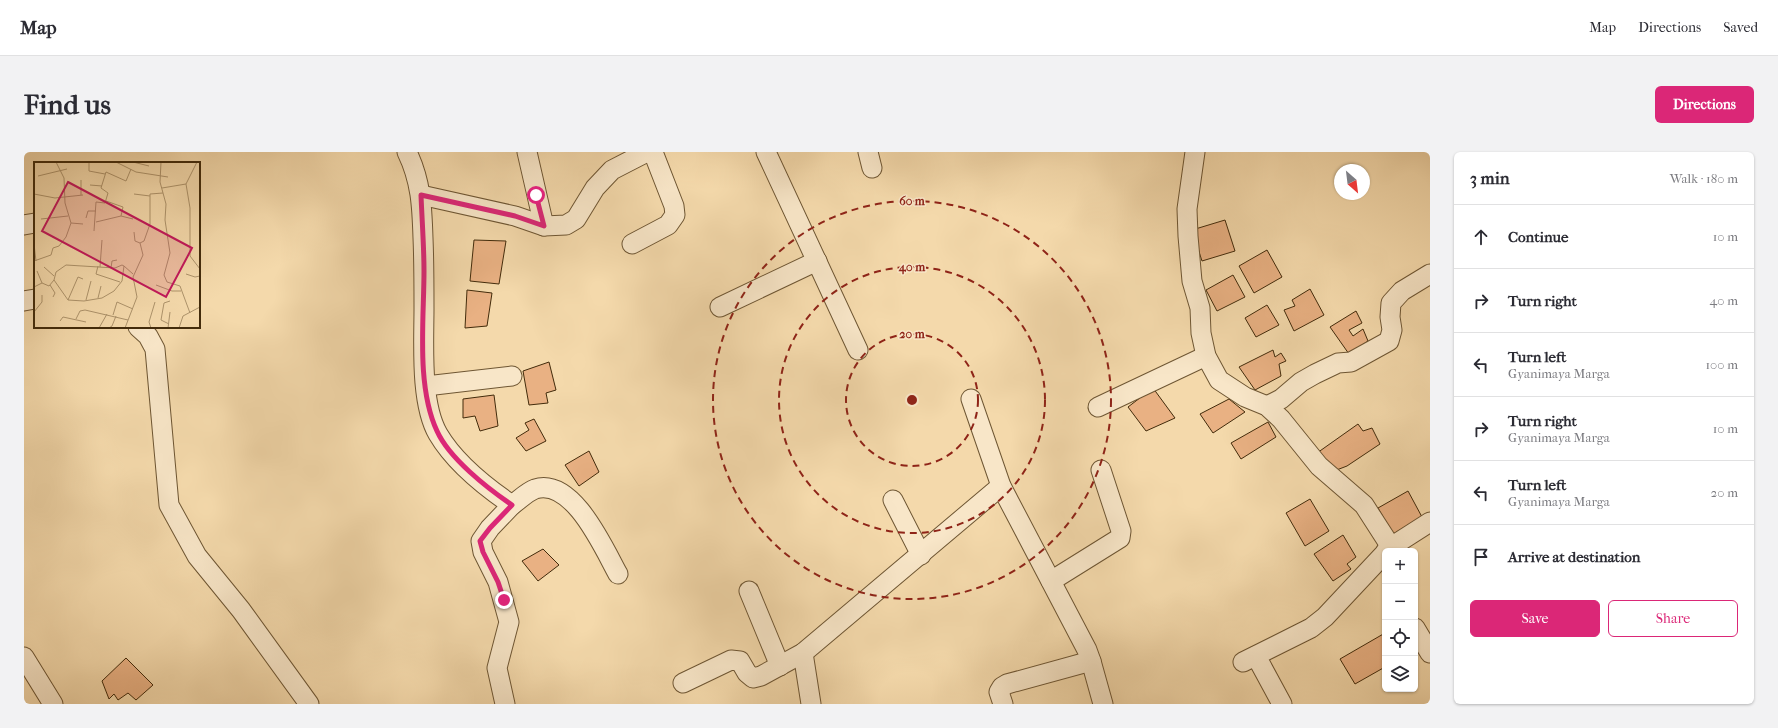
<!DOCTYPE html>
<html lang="en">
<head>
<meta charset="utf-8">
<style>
	:root { --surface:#fff; --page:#f2f2f3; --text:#2b2b33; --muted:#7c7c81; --line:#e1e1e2; --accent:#db2777 }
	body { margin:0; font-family:"IM FELL French Canon",serif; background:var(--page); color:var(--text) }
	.controls { position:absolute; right:12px; bottom:12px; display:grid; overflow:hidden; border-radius:6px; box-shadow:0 1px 3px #0004 }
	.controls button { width:36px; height:36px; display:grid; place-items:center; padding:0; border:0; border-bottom:1px solid var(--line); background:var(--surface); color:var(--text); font:20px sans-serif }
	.compass { position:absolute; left:1310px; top:12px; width:36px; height:36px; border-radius:50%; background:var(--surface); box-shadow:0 1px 3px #0004; rotate:152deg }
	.stop { position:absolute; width:12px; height:12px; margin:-9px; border:3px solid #db2777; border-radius:50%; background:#fff }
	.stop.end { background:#db2777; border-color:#fff; box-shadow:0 1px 4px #0008 }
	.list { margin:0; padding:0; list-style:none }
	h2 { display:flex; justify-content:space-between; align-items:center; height:52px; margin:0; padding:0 16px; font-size:17px }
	h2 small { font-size:13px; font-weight:400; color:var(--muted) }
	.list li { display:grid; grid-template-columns:26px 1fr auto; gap:12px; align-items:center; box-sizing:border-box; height:64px; padding:0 16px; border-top:1px solid var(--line) }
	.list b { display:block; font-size:15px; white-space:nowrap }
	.list p { margin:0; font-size:13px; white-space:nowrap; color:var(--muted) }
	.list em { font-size:13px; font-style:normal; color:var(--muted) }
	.actions { display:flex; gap:8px; padding:12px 16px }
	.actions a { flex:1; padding:9px 0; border:1px solid var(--accent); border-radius:6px; text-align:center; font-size:14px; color:var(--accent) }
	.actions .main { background:var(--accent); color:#fff }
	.icon { flex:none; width:22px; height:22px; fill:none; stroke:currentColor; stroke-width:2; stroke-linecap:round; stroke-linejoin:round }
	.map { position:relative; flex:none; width:1406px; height:552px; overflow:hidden; border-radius:6px }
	header { display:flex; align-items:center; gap:24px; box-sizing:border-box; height:56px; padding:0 20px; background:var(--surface); border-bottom:1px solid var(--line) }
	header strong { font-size:19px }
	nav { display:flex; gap:22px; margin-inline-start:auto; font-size:14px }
	.intro { display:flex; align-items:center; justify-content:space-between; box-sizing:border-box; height:96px; padding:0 24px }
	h1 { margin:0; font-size:28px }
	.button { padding:10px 18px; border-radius:6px; background:var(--accent); color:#fff; font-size:14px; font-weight:700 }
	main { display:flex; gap:24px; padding:0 24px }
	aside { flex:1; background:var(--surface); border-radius:6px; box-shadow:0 1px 3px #0004 }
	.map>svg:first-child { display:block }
</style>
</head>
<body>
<header>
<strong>Map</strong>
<nav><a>Map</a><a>Directions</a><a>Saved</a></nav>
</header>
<div class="intro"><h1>Find us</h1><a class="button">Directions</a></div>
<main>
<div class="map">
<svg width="1406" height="552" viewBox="0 0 1406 552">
	<rect width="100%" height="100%" fill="#f4d9ab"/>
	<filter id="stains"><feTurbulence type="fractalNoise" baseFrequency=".005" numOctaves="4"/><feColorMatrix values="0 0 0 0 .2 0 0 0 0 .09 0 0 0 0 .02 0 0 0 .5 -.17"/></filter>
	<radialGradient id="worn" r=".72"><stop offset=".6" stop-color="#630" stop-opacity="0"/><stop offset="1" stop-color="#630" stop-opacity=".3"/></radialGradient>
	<!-- building -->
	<g fill="#e9b183" stroke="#422b0b">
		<polygon points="1201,68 1211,99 1178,109 1168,78"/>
		<polygon points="450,88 482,89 475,132 446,129"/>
		<polygon points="1243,98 1258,125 1230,141 1215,114"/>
		<polygon points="1209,123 1221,145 1193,159 1182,138"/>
		<polygon points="1286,137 1300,163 1270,179 1260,158 1271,154 1268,148"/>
		<polygon points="443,138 468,141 463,174 441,176"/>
		<polygon points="1243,153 1255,173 1232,185 1221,166"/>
		<polygon points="1332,159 1338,171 1325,178 1329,184 1339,177 1344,189 1325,202 1306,175"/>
		<polygon points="1249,198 1251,205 1257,201 1262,209 1255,212 1257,224 1231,238 1215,215"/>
		<polygon points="525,210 532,238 522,241 524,251 505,253 499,219"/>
		<polygon points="1129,236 1151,266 1122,279 1104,255"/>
		<polygon points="470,243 474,274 456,279 451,264 439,266 439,247"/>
		<polygon points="1205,247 1221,260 1189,281 1176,262"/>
		<polygon points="510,267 522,289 502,299 492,286 505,278 501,271"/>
		<polygon points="1244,270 1252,285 1217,307 1207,291"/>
		<polygon points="1334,272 1339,279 1348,276 1356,292 1323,314 1310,319 1293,301"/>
		<polygon points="565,299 575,320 555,334 541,313"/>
		<polygon points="1384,339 1398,365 1369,382 1354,356"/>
		<polygon points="1286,347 1305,379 1281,394 1262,361"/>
		<polygon points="1319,383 1332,405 1323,412 1327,417 1309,429 1290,402"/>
		<polygon points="519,397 535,413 514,429 498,409"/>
		<polygon points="1361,481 1361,515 1331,532 1316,507"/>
		<polygon points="102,506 129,533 112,548 104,541 94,548 90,542 85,547 78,529"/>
	</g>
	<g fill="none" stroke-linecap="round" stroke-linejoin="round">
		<defs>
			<g id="minor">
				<path d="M383 0C397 29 398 54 399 86 400 109 400 132 400 156 400 191 396 251 414 282 431 311 460 334 488 353L466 376 457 389 459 400 474 430 485 470 473 516 481 552"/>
				<polyline points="503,0 520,74"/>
				<polyline points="742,0 834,198"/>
				<polyline points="844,0 848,16"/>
				<polyline points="1171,0 1163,57 1164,84 1168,129 1176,156 1177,181 1182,204 1195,228 1221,245 1243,254 1257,267 1295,314 1340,353 1367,395 1366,399"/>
				<polyline points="397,43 491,64 520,74 542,73 552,67 571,36 588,18 623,0"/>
				<polyline points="0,73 11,71"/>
				<polyline points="608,92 644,73 651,63 650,54 629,0"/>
				<polyline points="0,149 11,147"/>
				<polyline points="696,155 793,109"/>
				<polyline points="114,175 124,184 131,197 145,353 173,404 217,458 285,552"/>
				<polyline points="402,234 488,224"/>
				<polyline points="947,247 977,334 1063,498 1067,509 983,532 978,535 975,540 979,552"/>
				<polyline points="1243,254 1257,247 1277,230 1291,222 1314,211 1327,210 1365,189 1368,178 1366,165 1367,151 1378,139 1406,122"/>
				<polyline points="1074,255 1182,204"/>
				<polyline points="869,348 897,403"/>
				<path d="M488 353C495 348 503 340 511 337 549 325 580 397 594 422"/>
				<polyline points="1362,399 1367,395 1406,370"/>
				<polyline points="1027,429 1096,386 1097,379 1077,318"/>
				<polyline points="725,439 756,514"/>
				<polyline points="1391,476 1406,501"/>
				<polyline points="779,501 787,552"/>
				<polyline points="1232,504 1258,552"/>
				<polyline points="0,505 29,552"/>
				<polyline points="1067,509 1079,552"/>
				<polyline points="1219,510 1287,476 1301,465 1361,401"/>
				<polyline points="659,531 707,508 716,509 723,521 729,526 737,524 779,501 977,334"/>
			</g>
		</defs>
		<!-- minor casing -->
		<use href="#minor" stroke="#6e5633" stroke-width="21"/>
		<!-- minor -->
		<use href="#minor" stroke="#f8e6c8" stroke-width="19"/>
	</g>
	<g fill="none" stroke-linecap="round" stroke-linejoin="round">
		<!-- route -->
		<path stroke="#db2777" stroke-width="5" d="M480 448 474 430 459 400 456 389 466 376 488 353C463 336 425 306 413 279 392 234 400 168 400 119 400 94 398 69 397 43L491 64 520 74 512 43"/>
	</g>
	<!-- distance rings -->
	<g fill="none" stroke="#8f2418" stroke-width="2" stroke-dasharray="7 5">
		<circle cx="888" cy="248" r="66"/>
		<circle cx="888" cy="248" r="133"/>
		<circle cx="888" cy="248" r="199"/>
	</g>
	<!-- overview -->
	<g transform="translate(10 10)">
		<rect width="166" height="166" fill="#f4d9ab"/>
		<path fill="none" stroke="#ad936b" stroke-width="1" d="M55 0V9L71 12M82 0 102 10 134 15M99 0 115 4M127 0 126 20 132 42 131 58 136 91 130 113 133 120 146 124 156 151M163 0 152 22 156 46V94L166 107M4 14 33 7M47 18V33M56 23 68 24M128 26 152 22M0 32 21 36 49 33M100 32 116 34M72 39 89 45 87 54M52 56 54 49H62M7 57 34 54M62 60 87 54 99 57M37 61 49 62M60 69 62 40 71 41 74 31 67 26 72 10 92 19 97 7M100 70 101 79 106 81M0 82 2 99M0 99 17 93 19 86 25 84 32 75 37 61 31 41 30 16 22 0M64 104 62 112 86 120M90 104 88 119 80 129 68 136 50 139 34 138 20 118 22 110 32 103 81 106 88 103 90 104 99 112M10 105 20 114M66 105 68 78M77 106 78 99 83 98M3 109 8 121M152 112 161 115 166 114M16 123 21 131 19 135M122 123 138 129H147M0 125 8 121 15 124 20 118M64 136 67 124M34 138 44 115 49 117M52 138 57 119M0 150 8 140V133M79 153 83 140 99 147M42 157 46 149 51 148 94 158M26 159 29 155 52 160M135 162 127 158 130 141 136 139M65 166 73 152M75 166 78 164 82 154M91 166 103 135 99 115 109 93 106 81 110 79 116 62V32L129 31M117 166 115 160 121 140M134 166 136 150M145 166 149 154 166 145"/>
		<path fill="#c2185b" fill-opacity="0.15" stroke="#c2185b" stroke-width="2" d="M34 20 158 86 132 135 8 69Z"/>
		<rect width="166" height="166" fill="none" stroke="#422b0b" stroke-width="2"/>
	</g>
	<circle cx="888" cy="248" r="6" fill="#8f2418" stroke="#f8e6c8" stroke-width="2"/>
	<g font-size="12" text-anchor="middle" font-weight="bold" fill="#8f2418" stroke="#f8e6c8" stroke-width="3" stroke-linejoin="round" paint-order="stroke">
		<text x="888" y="53">60 m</text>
		<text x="888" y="119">40 m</text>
		<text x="888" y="186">20 m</text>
	</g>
	<rect width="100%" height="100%" filter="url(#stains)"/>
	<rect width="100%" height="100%" fill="url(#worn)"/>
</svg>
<div class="controls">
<button>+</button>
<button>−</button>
<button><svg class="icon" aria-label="locate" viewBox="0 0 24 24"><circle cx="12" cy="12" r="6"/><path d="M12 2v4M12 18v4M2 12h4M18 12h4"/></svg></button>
<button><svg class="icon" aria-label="layers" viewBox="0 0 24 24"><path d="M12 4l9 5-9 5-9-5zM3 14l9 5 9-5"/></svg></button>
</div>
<svg class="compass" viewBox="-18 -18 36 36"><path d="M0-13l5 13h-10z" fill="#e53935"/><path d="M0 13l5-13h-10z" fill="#7c7c81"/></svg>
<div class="stop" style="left:512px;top:43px"></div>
<div class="stop end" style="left:480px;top:448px"></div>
</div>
<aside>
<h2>3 min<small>Walk · 180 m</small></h2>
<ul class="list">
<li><svg class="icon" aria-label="ahead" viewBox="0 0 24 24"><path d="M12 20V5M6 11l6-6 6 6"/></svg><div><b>Continue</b></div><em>10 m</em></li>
<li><svg class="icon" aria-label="right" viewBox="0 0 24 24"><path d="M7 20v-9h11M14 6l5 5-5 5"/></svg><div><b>Turn right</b></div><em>40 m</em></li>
<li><svg class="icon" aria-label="left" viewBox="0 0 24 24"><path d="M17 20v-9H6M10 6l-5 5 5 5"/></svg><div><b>Turn left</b><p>Gyanimaya Marga</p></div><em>100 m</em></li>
<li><svg class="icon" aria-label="right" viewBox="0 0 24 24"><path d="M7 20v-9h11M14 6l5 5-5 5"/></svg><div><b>Turn right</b><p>Gyanimaya Marga</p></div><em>10 m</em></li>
<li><svg class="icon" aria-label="left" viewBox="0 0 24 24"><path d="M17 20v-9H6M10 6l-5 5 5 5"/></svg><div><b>Turn left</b><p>Gyanimaya Marga</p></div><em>20 m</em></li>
<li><svg class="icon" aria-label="arrive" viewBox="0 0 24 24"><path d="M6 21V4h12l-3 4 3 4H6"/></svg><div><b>Arrive at destination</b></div></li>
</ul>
<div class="actions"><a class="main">Save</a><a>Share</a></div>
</aside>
</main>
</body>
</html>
